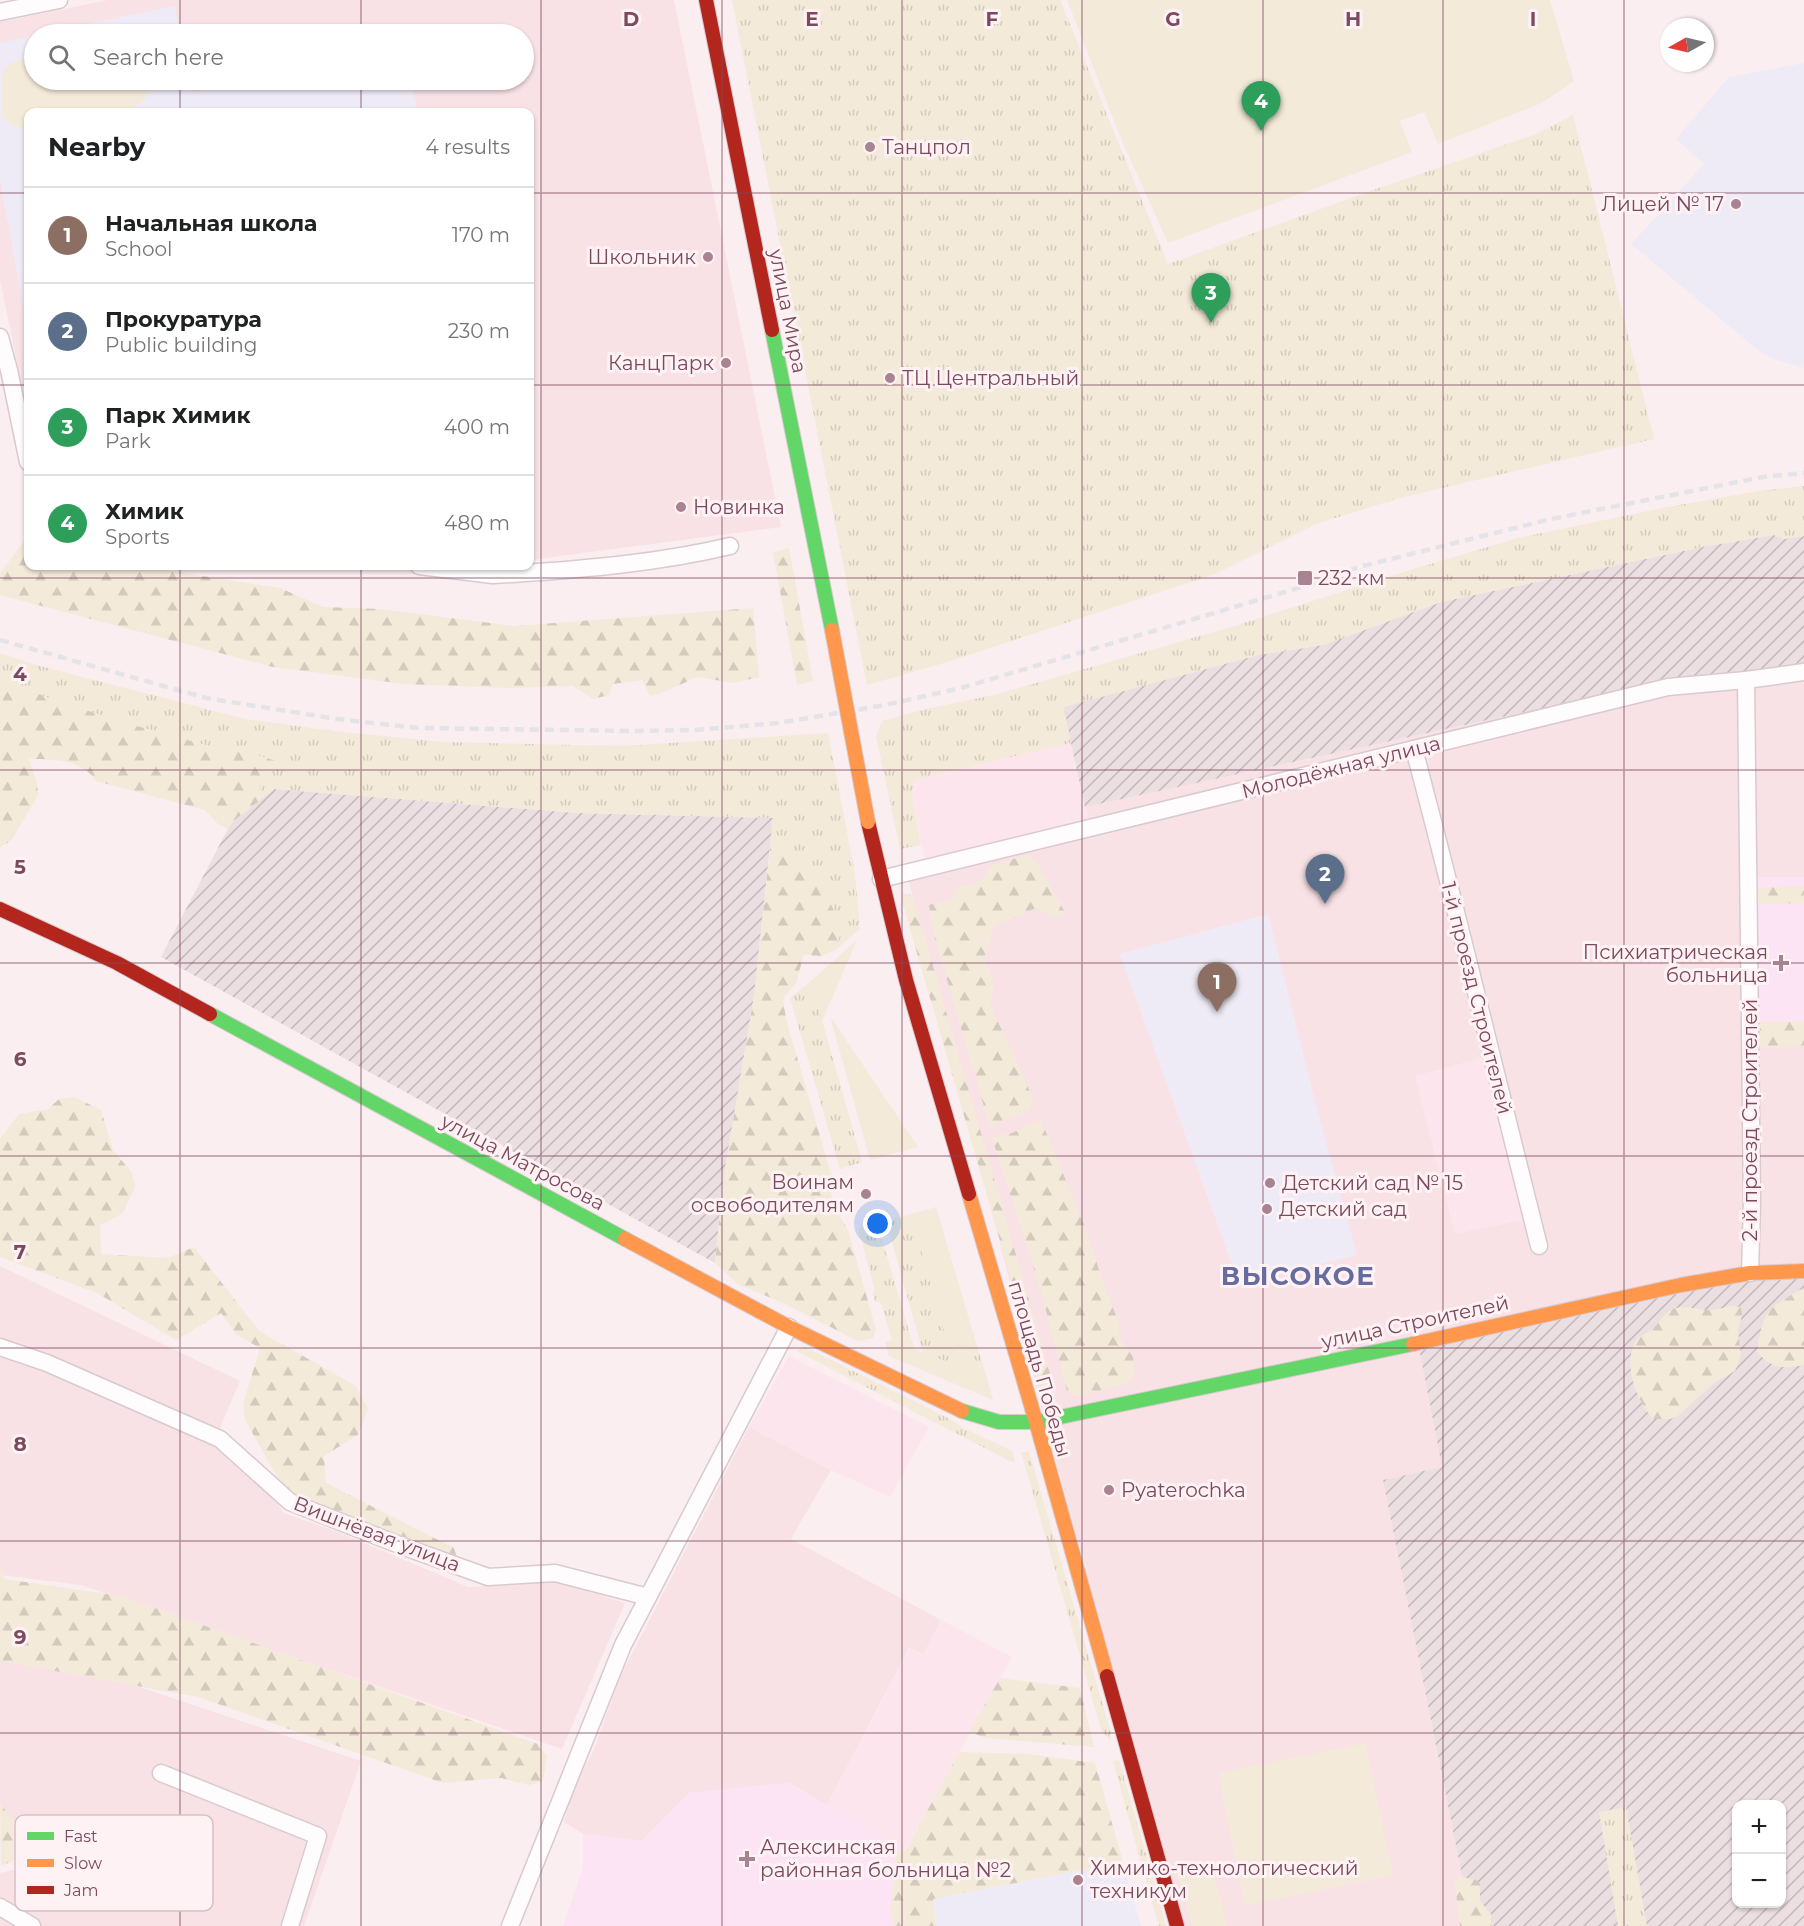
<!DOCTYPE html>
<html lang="en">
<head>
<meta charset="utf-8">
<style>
	:root { --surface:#fff; --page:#f6f6f6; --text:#202124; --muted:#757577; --line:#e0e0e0; --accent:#111827 }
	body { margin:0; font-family:Montserrat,sans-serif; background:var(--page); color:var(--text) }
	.controls { position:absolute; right:18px; bottom:18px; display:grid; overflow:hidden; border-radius:12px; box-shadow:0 2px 4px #0004 }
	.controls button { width:54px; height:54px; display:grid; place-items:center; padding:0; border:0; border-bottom:2px solid var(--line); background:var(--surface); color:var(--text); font:30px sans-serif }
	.compass { position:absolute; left:1660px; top:18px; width:54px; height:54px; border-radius:50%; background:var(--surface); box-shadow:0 2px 4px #0004; rotate:262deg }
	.you { position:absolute; left:878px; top:1224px; width:21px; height:21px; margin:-15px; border:4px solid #fff; border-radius:50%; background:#1a73e8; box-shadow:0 0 0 9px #1a73e833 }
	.badge { display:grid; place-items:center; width:39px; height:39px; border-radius:50%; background:var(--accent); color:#fff; font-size:20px; font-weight:700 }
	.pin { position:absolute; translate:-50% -50px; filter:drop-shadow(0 2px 3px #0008) }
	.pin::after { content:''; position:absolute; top:32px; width:21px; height:18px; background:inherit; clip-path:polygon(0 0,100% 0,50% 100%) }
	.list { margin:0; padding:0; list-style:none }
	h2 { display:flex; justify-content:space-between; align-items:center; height:78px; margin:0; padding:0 24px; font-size:26px }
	h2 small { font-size:20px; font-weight:400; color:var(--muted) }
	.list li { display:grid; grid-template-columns:39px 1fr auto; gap:18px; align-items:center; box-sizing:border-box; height:96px; padding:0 24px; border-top:2px solid var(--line) }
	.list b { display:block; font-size:22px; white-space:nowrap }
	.list p { margin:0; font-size:20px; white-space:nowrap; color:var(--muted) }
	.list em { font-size:20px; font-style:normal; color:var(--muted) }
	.icon { flex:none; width:33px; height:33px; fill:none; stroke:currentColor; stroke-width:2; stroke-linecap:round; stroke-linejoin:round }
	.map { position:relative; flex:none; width:1804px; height:1926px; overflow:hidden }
	.search { position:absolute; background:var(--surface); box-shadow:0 2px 4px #0004; left:24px; top:24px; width:510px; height:66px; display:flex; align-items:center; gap:15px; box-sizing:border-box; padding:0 21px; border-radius:33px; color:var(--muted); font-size:22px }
	.panel { position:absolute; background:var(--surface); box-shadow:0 2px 4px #0004; left:24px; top:108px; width:510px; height:462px; border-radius:12px }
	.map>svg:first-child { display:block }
</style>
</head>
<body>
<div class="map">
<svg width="1804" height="1926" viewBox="0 0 1804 1926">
	<defs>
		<pattern id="industrial-furrows" width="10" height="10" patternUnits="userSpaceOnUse" patternTransform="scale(1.5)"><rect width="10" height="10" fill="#ecdfe2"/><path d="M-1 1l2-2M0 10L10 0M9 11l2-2" fill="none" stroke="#c4b7ba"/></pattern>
		<pattern id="grass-tufts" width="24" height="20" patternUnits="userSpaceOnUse" patternTransform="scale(1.5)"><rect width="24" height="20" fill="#f3ead9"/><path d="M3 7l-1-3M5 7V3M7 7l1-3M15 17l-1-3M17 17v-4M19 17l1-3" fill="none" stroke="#d4cabd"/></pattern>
		<pattern id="forest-firs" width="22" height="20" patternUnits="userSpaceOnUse" patternTransform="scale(1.5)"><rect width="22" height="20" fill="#f3ead9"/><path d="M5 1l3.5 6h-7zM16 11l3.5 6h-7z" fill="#d4cabd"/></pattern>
	</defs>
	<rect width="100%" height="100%" fill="#faeef0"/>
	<!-- residential -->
	<g fill="#f8e2e6" fill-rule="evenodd">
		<path d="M108 0H674L781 527 530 560V112H28V414L0 280V22ZM34 34H524V80H34Z"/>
		<polygon points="1804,668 1804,1265 1443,1467 1383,1480 1472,1926 1184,1926 1044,1418 906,870 1090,824 1085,807 1567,703"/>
		<polygon points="0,1266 240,1381 213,1444 267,1489 284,1513 338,1532 468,1587 559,1582 625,1603 562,1749 81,1585 0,1575"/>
		<polygon points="749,1427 831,1470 791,1539 941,1620 923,1655 909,1648 827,1805 789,1783 689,1793 642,1841 583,1834 564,1822 574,1786 592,1754 620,1677"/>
		<polygon points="0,1651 47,1656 361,1761 304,1926 0,1926 0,1873 28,1867 0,1806"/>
	</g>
	<!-- commercial -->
	<g fill="#fde5ee">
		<polygon points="1071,743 1090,825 926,866 912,796 914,780"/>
		<polygon points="1485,1057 1528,1219 1455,1234 1415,1076"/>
		<polygon points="789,1356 929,1427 890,1497 831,1470 749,1427"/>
		<polygon points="941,1620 1012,1657 905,1850 827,1805 910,1648 923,1654"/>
	</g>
	<!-- industrial -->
	<g fill="url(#industrial-furrows)" fill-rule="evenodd">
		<polygon points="1774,535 1783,539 1804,536 1804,668 1567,703 1085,807 1063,707 1258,655 1323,645 1441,602 1707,546"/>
		<polygon points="274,789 578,813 773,818 754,996 723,1181 715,1263 161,957 231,823"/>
		<path d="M1804 1267V1926H1472L1383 1480 1442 1467 1417 1337ZM1736 1804H1782V1904H1736Z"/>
	</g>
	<!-- education -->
	<g fill="#efebf6">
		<polygon points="175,6 180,34 39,34"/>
		<polygon points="34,36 34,80 189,80 192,92 245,80 410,80 418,112 28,112 28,332 0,180 0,43"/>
		<polygon points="1804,63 1804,368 1776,360 1759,351 1631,244 1704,164 1676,139 1729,77"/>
		<polygon points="1268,914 1315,1102 1357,1255 1239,1284 1120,954"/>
		<polygon points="1123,1862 1141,1926 935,1926 933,1899"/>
	</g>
	<!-- medical -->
	<g fill="#fce4f5">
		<polygon points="1757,877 1804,877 1804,1046 1760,1048"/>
		<polygon points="789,1783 905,1850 935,1926 563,1926 583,1868 583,1834 642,1841 689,1793"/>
	</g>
	<!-- grass -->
	<g fill="url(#grass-tufts)">
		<polygon points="732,0 1060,0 1168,264 1379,188 1536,134 1573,115 1654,439 1403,497 1316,524 1215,574 944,663 867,685"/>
		<polygon points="1804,486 1804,536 1783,539 1774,535 1707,546 1441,602 1323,645 1258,655 1064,707 1071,743 914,780 912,796 921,845 900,849 876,736 882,721 917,711 998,694 1231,627 1397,574 1518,538 1662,508 1759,491"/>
		<polygon points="0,653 40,666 246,719 333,731 444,742 623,746 828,733 855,874 860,929 835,950 842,929 832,910 792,852 770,848 773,818 578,813 274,789 259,801 260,780 275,761 251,753 227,751 126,723 51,699 0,678"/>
		<polygon points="811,981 862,1162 840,1169 790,998"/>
		<polygon points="911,1214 948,1344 977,1346 987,1378 923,1353 886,1221"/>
		<polygon points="877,1223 914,1348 892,1340 881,1303 875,1301 873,1294 875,1291 858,1228"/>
		<polygon points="805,1347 952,1420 965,1429 1012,1451 1015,1461 1012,1462 796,1351"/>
		<polygon points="1021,1452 1029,1452 1111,1733 1111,1741 1102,1732"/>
		<polygon points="1119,1760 1150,1868 1143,1870 1113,1761"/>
		<polygon points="1626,1807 1647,1926 1618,1926 1599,1812"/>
		<polygon points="1152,1875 1166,1926 1159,1926 1145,1877"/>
	</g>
	<!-- forest -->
	<g fill="url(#forest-firs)">
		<polygon points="28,536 28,566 157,566 170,571 280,588 323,607 379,609 515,626 753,608 759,677 734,683 697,677 664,692 650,696 642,680 613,684 609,695 593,699 573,686 509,688 405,684 273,667 0,595 0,573"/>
		<polygon points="789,548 813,681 797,685 773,552"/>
		<path d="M0 678 51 699 126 723 227 751 251 753 276 761 260 780 259 801 231 823 228 829 218 824 205 810 96 781C82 759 52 759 29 759L37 783 38 795 11 841 0 847Z"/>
		<polygon points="770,848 792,852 814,867 842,929 835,950 820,957 804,954 796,983 783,999 786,1019 830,1171 832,1203 848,1230 876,1330 873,1338 858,1341 783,1303 738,1284 715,1263 723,1181 754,996"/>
		<polygon points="1026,855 1037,863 1066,914 1053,917 1036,908 994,926 984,958 994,984 990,1004 1033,1098 1029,1110 990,1127 932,928 929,905 953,899 957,888 983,880 991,866"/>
		<polygon points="1804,886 1804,903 1757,904 1757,888"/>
		<polygon points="903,894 910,894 914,900 1054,1387 1049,1394 1042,1386 902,901"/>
		<polygon points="1804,1021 1804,1046 1760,1048 1759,1022"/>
		<polygon points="74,1097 101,1110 113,1150 132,1173 135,1187 123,1213 100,1225 101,1254 168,1258 194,1247 259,1331 356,1386 368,1409 358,1435 324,1456 326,1483 454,1548 458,1561 288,1496 245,1420 243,1404 260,1348 237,1335 221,1313 176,1340 97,1293 0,1257 0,1139 19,1114 48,1109 59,1099"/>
		<polygon points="1041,1120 1085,1227 1105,1288 1119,1323 1119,1337 1133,1356 1135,1374 1130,1382 1081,1396 1067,1391 1039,1284 992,1138 1012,1133"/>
		<path d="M1804 1289V1365C1781 1369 1773 1369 1757 1352 1763 1310 1765 1312 1799 1290Z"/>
		<path d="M1733 1306 1741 1307 1742 1315 1738 1331 1741 1356 1735 1371 1714 1383 1678 1416 1670 1419H1653C1638 1402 1622 1365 1635 1342 1639 1335 1648 1334 1654 1328 1660 1322 1665 1311 1673 1309 1684 1305 1695 1309 1705 1310 1714 1311 1724 1307 1733 1306Z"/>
		<polygon points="0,1566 4,1579 121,1596 538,1744 547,1756 543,1781 529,1785 501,1778 443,1783 198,1697 0,1661"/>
		<polygon points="1000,1678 1080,1688 1094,1747 986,1738 969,1732"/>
		<polygon points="959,1752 1027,1754 1095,1763 1123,1862 933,1899 936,1926 895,1926 890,1912 896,1852 906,1850"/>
		<polygon points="0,1802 13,1822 19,1858 1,1866"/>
		<polygon points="1459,1876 1476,1880 1480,1884 1480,1901 1491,1914 1491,1926 1460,1926 1456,1893 1453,1887"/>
	</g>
	<!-- garden -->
	<g fill="#f3ead9">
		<polygon points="1067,0 1550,0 1574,81 1542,103 1438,144 1424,112 1400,121 1412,152 1168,243 1122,141"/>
		<path d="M34 56V80H152V87L142 102 125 111 28 112V129C19 129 9 124 3 117 0 107 0 74 7 66 15 60 25 58 34 56Z"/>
		<polygon points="857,940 822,1021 811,981"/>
		<polygon points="830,1016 918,1147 870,1160"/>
		<polygon points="936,1207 977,1346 948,1345 911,1214"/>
		<polygon points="892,1340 987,1378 993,1400 889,1356 885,1342"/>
		<polygon points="1365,1743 1393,1875 1245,1906 1218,1773"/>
		<path d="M1194 1863C1219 1869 1222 1905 1227 1926H1192L1178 1878V1871L1187 1864Z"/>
	</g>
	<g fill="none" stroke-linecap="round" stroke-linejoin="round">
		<defs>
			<g id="street">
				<polyline points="0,12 59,0"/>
				<polyline points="0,337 9,370 28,462"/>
				<path d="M419 566 493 575 512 574C584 569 659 563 730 546"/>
				<polyline points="1746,680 1752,1203 1750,1273"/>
				<path d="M1414 749C1458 914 1497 1080 1539 1246"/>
				<polyline points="881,879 1668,687 1746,680 1804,672"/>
				<polyline points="0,1347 47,1363 220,1439 290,1502 402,1546 488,1577 555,1573 648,1597"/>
				<polyline points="161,1773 318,1836 290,1926"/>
				<polyline points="0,1907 32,1926"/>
				<polyline points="510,1926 623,1645 789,1327"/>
			</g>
			<g id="fast">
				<polyline points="772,330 832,630"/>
				<polyline points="210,1014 625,1239"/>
				<polyline points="962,1411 999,1422 1036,1422 1413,1344"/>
			</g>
			<g id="slow">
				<polyline points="969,1194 1036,1422 1107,1676"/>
				<polyline points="625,1239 789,1327 962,1411"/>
				<polyline points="1413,1344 1681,1285 1750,1273 1804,1271"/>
			</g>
			<g id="jam">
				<polyline points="706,0 772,330"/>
				<polyline points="868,822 906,980 969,1194"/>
				<polyline points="0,909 117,963 210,1014"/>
				<polyline points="1107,1676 1177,1926"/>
			</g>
		</defs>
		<!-- street casing -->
		<use href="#street" stroke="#d9cacf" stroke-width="19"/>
		<!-- fast casing -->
		<use href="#fast" stroke="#d8c9cd" stroke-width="16"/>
		<!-- slow casing -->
		<use href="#slow" stroke="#d8c9cd" stroke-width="16"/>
		<!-- jam casing -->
		<use href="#jam" stroke="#d8c9cd" stroke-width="16"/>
		<!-- street -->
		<use href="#street" stroke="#fefcfd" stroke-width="16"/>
		<!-- fast -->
		<use href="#fast" stroke="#63d668" stroke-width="14"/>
		<!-- slow -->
		<use href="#slow" stroke="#ff974d" stroke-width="14"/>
		<!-- jam -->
		<use href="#jam" stroke="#b3261e" stroke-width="14"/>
		<!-- rail -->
		<polyline stroke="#e4e3e7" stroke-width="4.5" stroke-dasharray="9 6" stroke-linecap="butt" points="0,640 206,698 337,719 418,728 636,731 696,730 778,723 885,705 961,688 1312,584 1359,567 1551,519 1763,477 1804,473"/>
		<defs>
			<polyline id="slow-bridge" points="832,630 868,822"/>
		</defs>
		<!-- slow-bridge casing -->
		<use href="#slow-bridge" stroke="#d8c9cd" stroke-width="16" stroke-linecap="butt"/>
		<!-- slow-bridge -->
		<use href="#slow-bridge" stroke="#ff974d" stroke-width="14"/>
	</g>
	<!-- grid -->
	<path fill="none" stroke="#7c4a5e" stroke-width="1.5" stroke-opacity="0.55" d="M180 0V34M361 0V34M541 0V1926M722 0V1926M902 0V1926M1082 0V1926M1263 0V1926M1443 0V1926M1624 0V1926M180 80V112M361 80V112M0 193H28M530 193H1804M0 385H28M530 385H1804M180 566V1926M361 566V1926M0 578H1804M0 770H1804M0 963H1804M0 1156H1804M0 1348H1804M0 1541H1804M0 1733H1804"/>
	<!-- markers -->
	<g fill="#a88391" stroke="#fff2f4" stroke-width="2">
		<circle cx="870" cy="147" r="6"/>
		<circle cx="1736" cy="204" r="6"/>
		<circle cx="708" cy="257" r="6"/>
		<circle cx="726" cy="363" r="6"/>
		<circle cx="890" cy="378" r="6"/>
		<circle cx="681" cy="507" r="6"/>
		<rect x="1297" y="570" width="16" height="16" rx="3"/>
		<path d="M1778 954h6v6h6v6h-6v6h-6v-6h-6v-6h6z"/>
		<circle cx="1270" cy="1183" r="6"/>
		<circle cx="866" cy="1194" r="6"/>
		<circle cx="1267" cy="1209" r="6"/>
		<circle cx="1109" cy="1490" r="6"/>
		<path d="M744 1850h6v6h6v6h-6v6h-6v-6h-6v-6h6z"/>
		<circle cx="1078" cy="1880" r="6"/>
	</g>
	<g text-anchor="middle" stroke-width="6" stroke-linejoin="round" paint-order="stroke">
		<!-- poi labels -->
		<g font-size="20" fill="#7c4a5e" stroke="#fff2f4" text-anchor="start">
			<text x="882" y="154">Танцпол</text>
			<text x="1724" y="211" text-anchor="end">Лицей № 17</text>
			<text x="696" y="264" text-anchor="end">Школьник</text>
			<text x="714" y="370" text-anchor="end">КанцПарк</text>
			<text x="902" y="385">ТЦ Центральный</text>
			<text x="693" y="514">Новинка</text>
			<text x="1318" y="585">232 км</text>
			<text x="1768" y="959" text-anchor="end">Психиатрическая<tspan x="1768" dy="23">больница</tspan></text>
			<text x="854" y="1189" text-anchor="end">Воинам<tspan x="854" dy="23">освободителям</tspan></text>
			<text x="1282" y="1190">Детский сад № 15</text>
			<text x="1279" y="1216">Детский сад</text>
			<text x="1121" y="1497">Pyaterochka</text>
			<text x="760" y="1854">Алексинская<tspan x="760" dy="23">районная больница №2</tspan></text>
			<text x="1090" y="1875">Химико-технологический<tspan x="1090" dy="23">техникум</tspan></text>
		</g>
		<!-- street labels -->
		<g font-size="20" fill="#7c4a5e" stroke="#fff2f4">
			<text transform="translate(788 311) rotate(79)" y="7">улица Мира</text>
			<text transform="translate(1341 767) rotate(-14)" y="7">Молодёжная улица</text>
			<text transform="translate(1477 998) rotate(76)" y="7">1-й проезд Строителей</text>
			<text transform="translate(1750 1120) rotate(-90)" y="7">2-й проезд Строителей</text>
			<text transform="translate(523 1162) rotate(28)" y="7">улица Матросова</text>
			<text transform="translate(1415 1322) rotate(-12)" y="7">улица Строителей</text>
			<text transform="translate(1040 1369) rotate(74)" y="7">площадь Победы</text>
			<text transform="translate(377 1534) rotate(21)" y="7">Вишнёвая улица</text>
		</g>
		<!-- district labels -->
		<g font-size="26" font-weight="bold" letter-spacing="1.5" fill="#666c9f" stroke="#fff2f4">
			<text x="1298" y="1285">ВЫСОКОЕ</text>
		</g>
	</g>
	<!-- legend -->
	<rect x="15" y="1815" width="198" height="96" rx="9" fill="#fff2f4" stroke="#d8c0c7" stroke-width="1.5"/>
	<rect x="27" y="1832" width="27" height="8" fill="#63d668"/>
	<rect x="27" y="1859" width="27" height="8" fill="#ff974d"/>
	<rect x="27" y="1886" width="27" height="8" fill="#b3261e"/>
	<g font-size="16" fill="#7c4a5e">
		<text x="64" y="1842">Fast</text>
		<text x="64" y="1869">Slow</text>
		<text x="64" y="1896">Jam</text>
	</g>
	<g font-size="20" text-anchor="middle" font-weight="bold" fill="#7c4a5e" stroke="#fff2f4" stroke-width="6" stroke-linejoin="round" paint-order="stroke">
		<text x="631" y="26">D</text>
		<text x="812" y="26">E</text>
		<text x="992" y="26">F</text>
		<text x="1173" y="26">G</text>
		<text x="1353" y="26">H</text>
		<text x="1533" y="26">I</text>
		<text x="20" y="681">4</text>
		<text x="20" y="874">5</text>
		<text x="20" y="1066">6</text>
		<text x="20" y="1259">7</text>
		<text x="20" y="1451">8</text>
		<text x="20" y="1644">9</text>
	</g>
</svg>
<div class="controls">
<button>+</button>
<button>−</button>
</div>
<svg class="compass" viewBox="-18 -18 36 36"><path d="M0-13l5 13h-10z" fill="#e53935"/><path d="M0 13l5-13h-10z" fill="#757577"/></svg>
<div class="you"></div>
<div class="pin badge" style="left:1217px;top:1012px;background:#8d6e63">1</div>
<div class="pin badge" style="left:1325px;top:904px;background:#5c6f8a">2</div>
<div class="pin badge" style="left:1211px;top:323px;background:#2e9e5b">3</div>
<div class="pin badge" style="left:1261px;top:131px;background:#2e9e5b">4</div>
<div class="search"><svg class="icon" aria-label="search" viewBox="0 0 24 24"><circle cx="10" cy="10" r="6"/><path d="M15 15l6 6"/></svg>Search here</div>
<section class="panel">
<h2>Nearby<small>4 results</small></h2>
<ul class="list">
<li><span class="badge" style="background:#8d6e63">1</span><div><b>Начальная школа</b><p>School</p></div><em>170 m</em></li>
<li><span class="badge" style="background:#5c6f8a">2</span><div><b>Прокуратура</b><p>Public building</p></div><em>230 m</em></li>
<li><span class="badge" style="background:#2e9e5b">3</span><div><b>Парк Химик</b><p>Park</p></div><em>400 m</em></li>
<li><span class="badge" style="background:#2e9e5b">4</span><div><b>Химик</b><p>Sports</p></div><em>480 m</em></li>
</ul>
</section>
</div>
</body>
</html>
